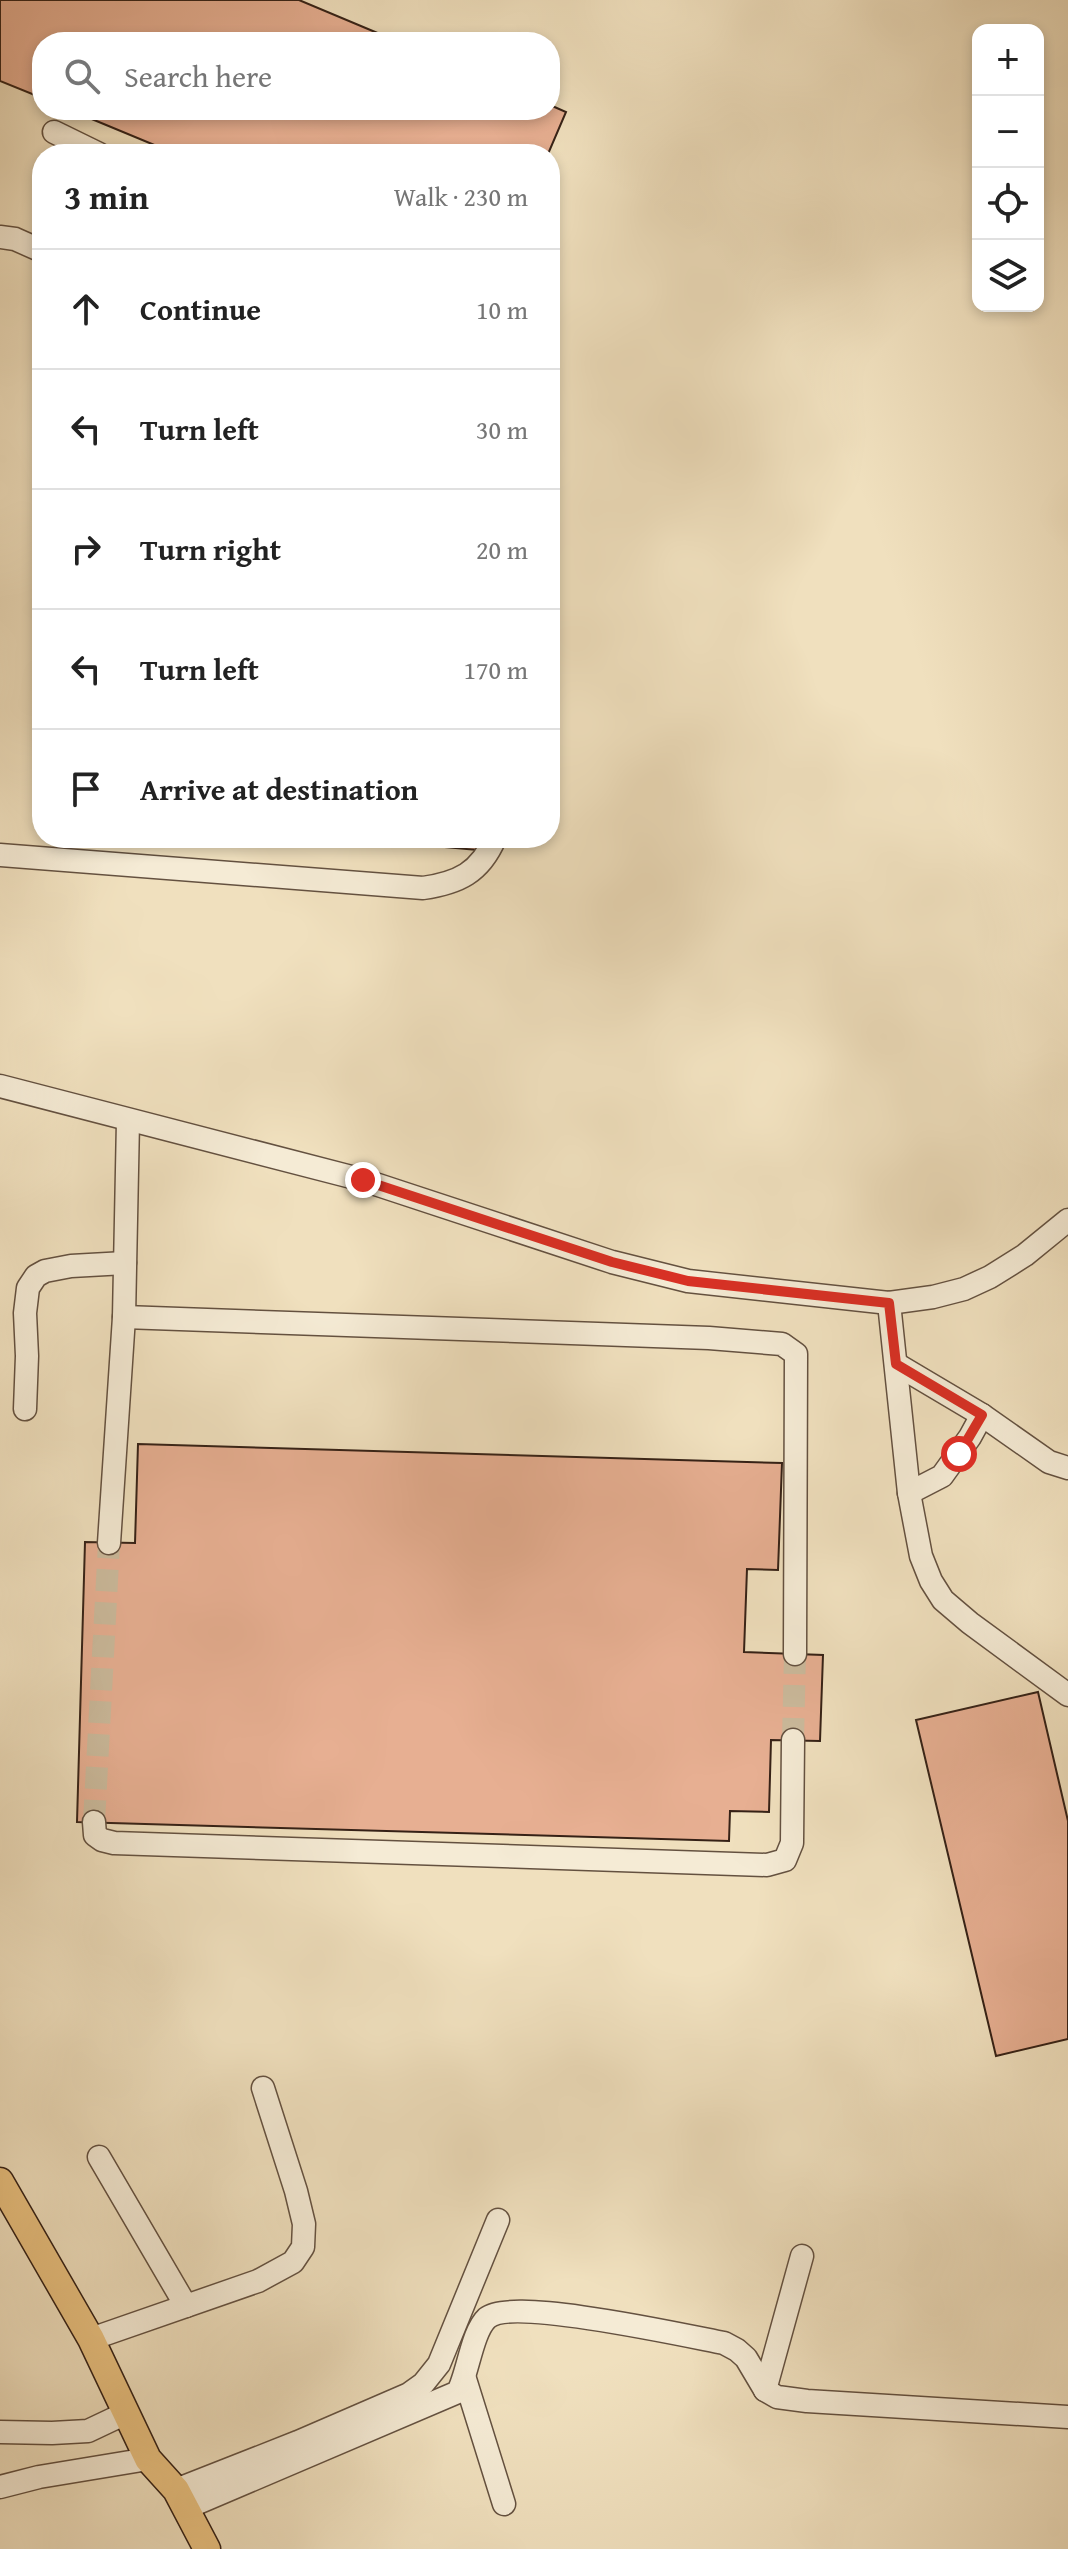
<!DOCTYPE html>
<html lang="en">
<head>
<meta charset="utf-8">
<style>
	:root { --surface:#fff; --page:#f2f2f2; --text:#222; --muted:#767676; --line:#e0e0e0 }
	body { margin:0; font-family:"Gentium Book Plus",serif; background:var(--page); color:var(--text) }
	.controls { position:absolute; right:24px; top:24px; display:grid; overflow:hidden; border-radius:16px; box-shadow:0 4px 12px #0003 }
	.controls button { width:72px; height:72px; display:grid; place-items:center; padding:0; border:0; border-bottom:2px solid var(--line); background:var(--surface); color:var(--text); font:40px sans-serif }
	.stop { position:absolute; width:24px; height:24px; margin:-18px; border:6px solid #d93025; border-radius:50%; background:#fff }
	.stop.end { background:#d93025; border-color:#fff; box-shadow:0 2px 8px #0008 }
	.list { margin:0; padding:0; list-style:none }
	h2 { display:flex; justify-content:space-between; align-items:center; height:104px; margin:0; padding:0 32px; font-size:34px }
	h2 small { font-size:26px; font-weight:400; color:var(--muted) }
	.list li { display:grid; grid-template-columns:52px 1fr auto; gap:24px; align-items:center; box-sizing:border-box; height:120px; padding:0 32px; border-top:2px solid var(--line) }
	.list b { display:block; font-size:30px; white-space:nowrap }
	.list em { font-size:26px; font-style:normal; color:var(--muted) }
	.icon { flex:none; width:44px; height:44px; fill:none; stroke:currentColor; stroke-width:2; stroke-linecap:round; stroke-linejoin:round }
	.map { position:relative; flex:none; width:1068px; height:2549px; overflow:hidden }
	.search { position:absolute; background:var(--surface); box-shadow:0 4px 12px #0003; left:32px; top:32px; width:528px; height:88px; display:flex; align-items:center; gap:20px; box-sizing:border-box; padding:0 28px; border-radius:32px; color:var(--muted); font-size:30px }
	.panel { position:absolute; background:var(--surface); box-shadow:0 4px 12px #0003; left:32px; top:144px; width:528px; height:704px; border-radius:32px }
	.map>svg:first-child { display:block }
</style>
</head>
<body>
<div class="map">
<svg width="1068" height="2549" viewBox="0 0 1068 2549">
	<rect width="100%" height="100%" fill="#f0e0be"/>
	<filter id="stains"><feTurbulence type="fractalNoise" baseFrequency=".0025" numOctaves="4"/><feColorMatrix values="0 0 0 0 .2 0 0 0 0 .09 0 0 0 0 .02 0 0 0 .5 -.17"/></filter>
	<radialGradient id="worn" r=".72"><stop offset=".6" stop-color="#630" stop-opacity="0"/><stop offset="1" stop-color="#630" stop-opacity=".3"/></radialGradient>
	<!-- building -->
	<g fill="#e7af92" stroke="#352116" stroke-width="2">
		<polygon points="0,0 299,0 399,42 42,42 42,98 0,81"/>
		<polygon points="550,105 566,112 548,154 176,154 70,110 550,110"/>
		<polygon points="344,838 478,838 477,850"/>
		<polygon points="138,1444 782,1463 778,1570 747,1569 744,1652 823,1655 820,1741 771,1740 769,1812 730,1811 729,1841 77,1822 85,1542 135,1543"/>
		<polygon points="1038,1692 1068,1821 1068,2039 996,2056 916,1720"/>
	</g>
	<g fill="none" stroke-linecap="round" stroke-linejoin="round">
		<!-- minor-tunnel -->
		<g stroke="#cbba9c" stroke-width="22" stroke-dasharray="22 11" stroke-linecap="butt">
			<polyline points="793,1740 795,1654"/>
			<polyline points="94,1822 109,1543"/>
		</g>
		<defs>
			<g id="minor">
				<polyline points="54,132 99,154"/>
				<polyline points="0,237 15,239 42,251"/>
				<path d="M0 855 423 888C458 883 480 873 495 838"/>
				<polyline points="0,1086 363,1180 612,1262 688,1281 889,1303 933,1297 964,1289 990,1277 1025,1255 1068,1220"/>
				<polyline points="889,1303 909,1493 921,1556 931,1581 943,1600 970,1623 1068,1695"/>
				<polyline points="124,1317 709,1338 782,1344 796,1354 795,1654"/>
				<polyline points="896,1364 982,1415 1049,1462 1068,1468"/>
				<polyline points="25,1409 27,1356 25,1313 28,1288 36,1276 45,1271 71,1266 125,1263"/>
				<polyline points="909,1493 942,1476 970,1437 982,1415"/>
				<polyline points="109,1543 124,1317 128,1121"/>
				<polyline points="94,1822 95,1835 102,1840 114,1843 767,1865 785,1860 792,1843 793,1740"/>
				<polyline points="99,2157 186,2306"/>
				<polyline points="91,2339 258,2281 293,2262 303,2247 304,2224 296,2191 263,2088"/>
				<polyline points="465,2379 504,2504"/>
				<polyline points="765,2390 802,2256"/>
				<polyline points="0,2432 52,2433 88,2431 126,2413"/>
				<polyline points="0,2487 39,2477 148,2459"/>
				<polyline points="176,2490 298,2442 409,2394 423,2384 439,2364 498,2220"/>
				<path d="M186 2508 458 2392C468 2373 472 2332 487 2318 512 2297 687 2336 724 2343L737 2350 746 2358 765 2390 777 2397 807 2401 1068 2417"/>
			</g>
			<polyline id="major" points="0,2181 91,2339 148,2459 176,2490 207,2549"/>
		</defs>
		<!-- minor casing -->
		<use href="#minor" stroke="#645140" stroke-width="25"/>
		<!-- major casing -->
		<use href="#major" stroke="#352116" stroke-width="29"/>
		<!-- minor -->
		<use href="#minor" stroke="#f5ebd5" stroke-width="22"/>
		<!-- major -->
		<use href="#major" stroke="#e8c07f" stroke-width="26"/>
	</g>
	<g fill="none" stroke-linecap="round" stroke-linejoin="round">
		<!-- route -->
		<polyline stroke="#d93025" stroke-width="10" points="363,1180 612,1262 688,1281 889,1303 896,1364 982,1415 959,1454"/>
	</g>
	<rect width="100%" height="100%" filter="url(#stains)"/>
	<rect width="100%" height="100%" fill="url(#worn)"/>
</svg>
<div class="controls">
<button>+</button>
<button>−</button>
<button><svg class="icon" aria-label="locate" viewBox="0 0 24 24"><circle cx="12" cy="12" r="6"/><path d="M12 2v4M12 18v4M2 12h4M18 12h4"/></svg></button>
<button><svg class="icon" aria-label="layers" viewBox="0 0 24 24"><path d="M12 4l9 5-9 5-9-5zM3 14l9 5 9-5"/></svg></button>
</div>
<div class="stop" style="left:959px;top:1454px"></div>
<div class="stop end" style="left:363px;top:1180px"></div>
<div class="search"><svg class="icon" aria-label="search" viewBox="0 0 24 24"><circle cx="10" cy="10" r="6"/><path d="M15 15l6 6"/></svg>Search here</div>
<section class="panel">
<h2>3 min<small>Walk · 230 m</small></h2>
<ul class="list">
<li><svg class="icon" aria-label="ahead" viewBox="0 0 24 24"><path d="M12 20V5M6 11l6-6 6 6"/></svg><div><b>Continue</b></div><em>10 m</em></li>
<li><svg class="icon" aria-label="left" viewBox="0 0 24 24"><path d="M17 20v-9H6M10 6l-5 5 5 5"/></svg><div><b>Turn left</b></div><em>30 m</em></li>
<li><svg class="icon" aria-label="right" viewBox="0 0 24 24"><path d="M7 20v-9h11M14 6l5 5-5 5"/></svg><div><b>Turn right</b></div><em>20 m</em></li>
<li><svg class="icon" aria-label="left" viewBox="0 0 24 24"><path d="M17 20v-9H6M10 6l-5 5 5 5"/></svg><div><b>Turn left</b></div><em>170 m</em></li>
<li><svg class="icon" aria-label="arrive" viewBox="0 0 24 24"><path d="M6 21V4h12l-3 4 3 4H6"/></svg><div><b>Arrive at destination</b></div></li>
</ul>
</section>
</div>
</body>
</html>
